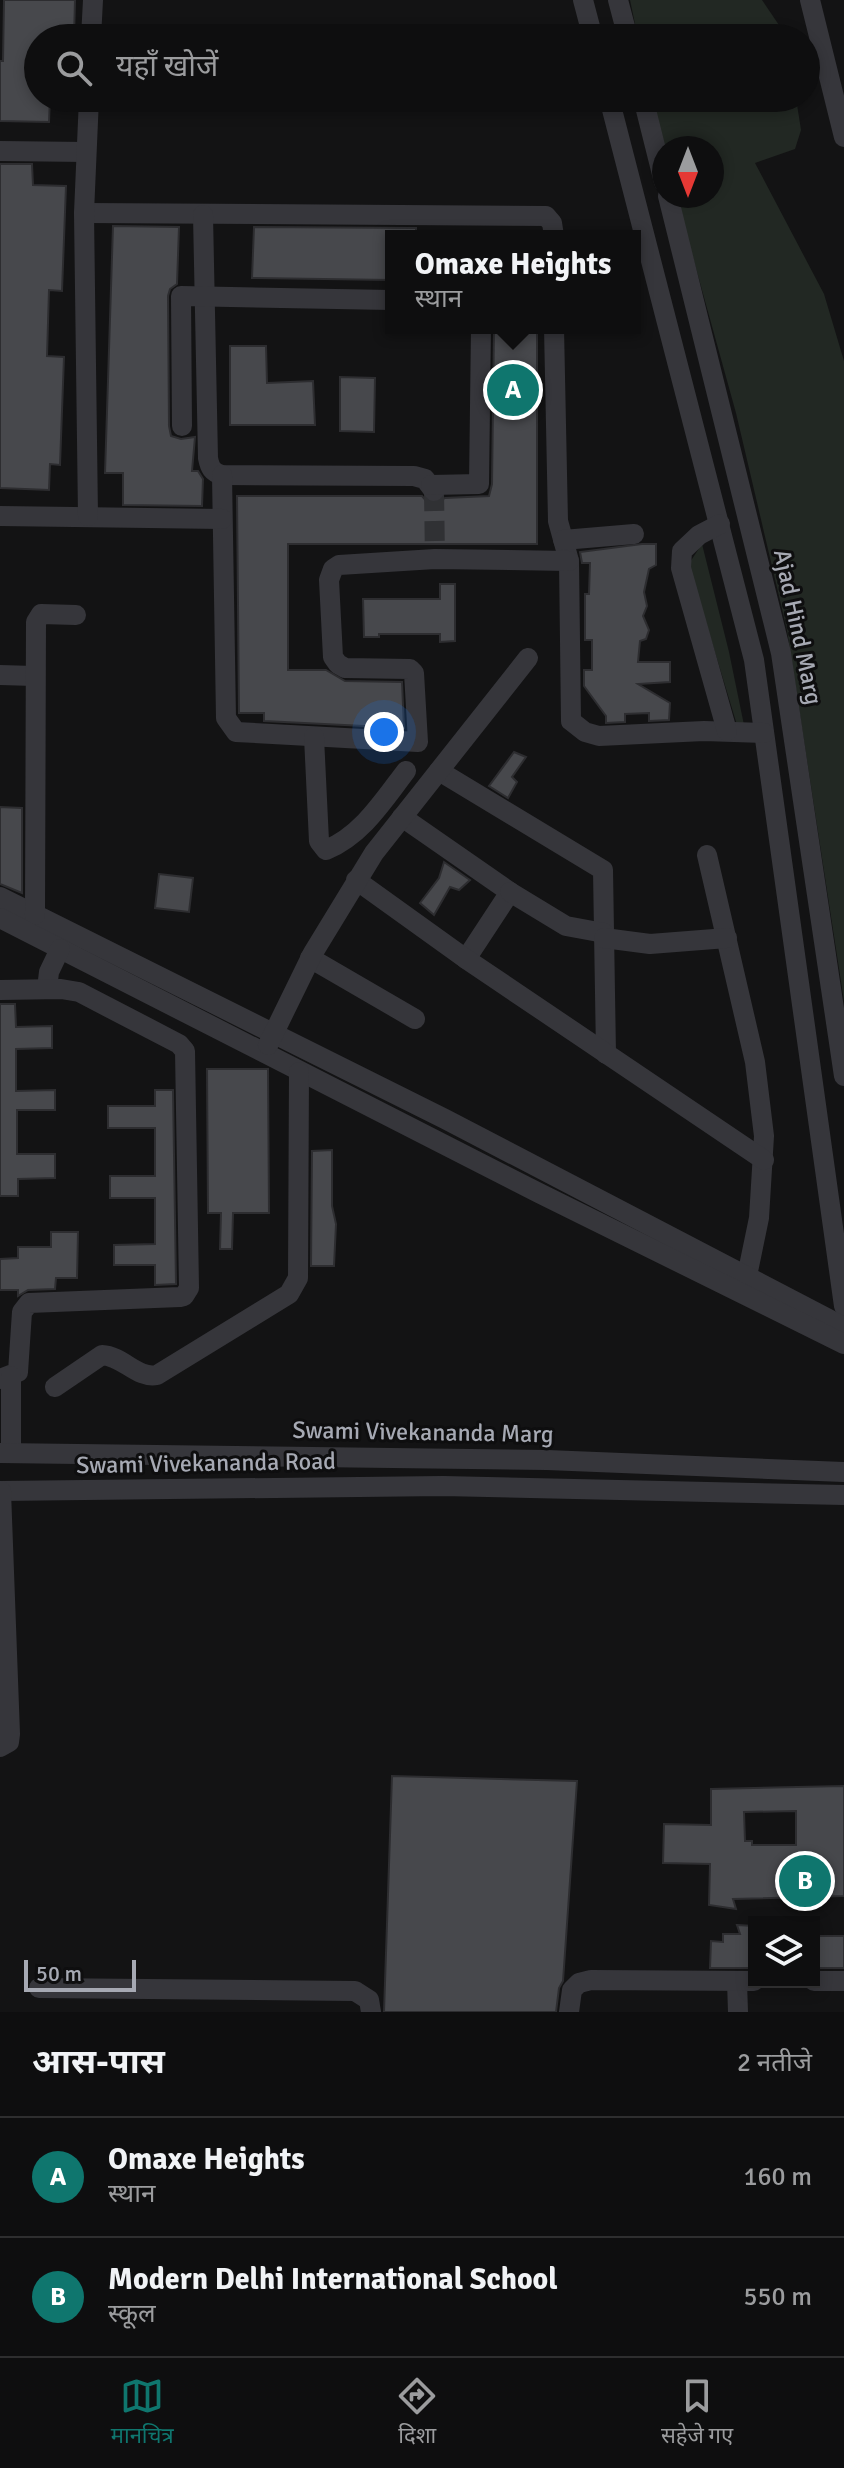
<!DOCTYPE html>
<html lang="hi">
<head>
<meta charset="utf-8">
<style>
	:root { --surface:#0e0e0f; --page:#1c1c1d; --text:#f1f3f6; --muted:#9b9c9e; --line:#2e2e2f; --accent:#0f766e }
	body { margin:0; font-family:Signika,"Noto Sans Devanagari",sans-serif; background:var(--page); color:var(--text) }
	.controls { position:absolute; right:24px; bottom:24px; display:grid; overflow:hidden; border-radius:0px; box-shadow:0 4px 12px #0003 }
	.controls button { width:72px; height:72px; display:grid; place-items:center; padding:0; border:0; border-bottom:2px solid var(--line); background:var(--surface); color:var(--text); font:40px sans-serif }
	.compass { position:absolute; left:652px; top:136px; width:72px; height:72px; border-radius:50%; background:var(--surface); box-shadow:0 4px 12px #0003; rotate:180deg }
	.scale { position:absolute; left:24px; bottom:20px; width:112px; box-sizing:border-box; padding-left:8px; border:4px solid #a6a9b3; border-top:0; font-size:22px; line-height:28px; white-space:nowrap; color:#a6a9b3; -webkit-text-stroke:6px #0e0e0f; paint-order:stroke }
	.you { position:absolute; left:384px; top:732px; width:28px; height:28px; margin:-20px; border:6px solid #fff; border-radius:50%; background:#1a73e8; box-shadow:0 0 0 12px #1a73e833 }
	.badge { display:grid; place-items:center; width:52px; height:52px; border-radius:50%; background:var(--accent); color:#fff; font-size:26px; font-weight:700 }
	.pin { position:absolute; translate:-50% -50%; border:4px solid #fff; box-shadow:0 2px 8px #0006 }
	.popup { position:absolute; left:385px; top:230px; width:256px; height:104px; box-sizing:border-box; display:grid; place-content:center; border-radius:0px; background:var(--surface); filter:drop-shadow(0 2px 6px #0005); font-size:26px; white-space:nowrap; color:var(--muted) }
	.popup b { font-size:30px; color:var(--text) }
	.popup::after { content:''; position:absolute; left:50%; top:100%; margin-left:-16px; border:16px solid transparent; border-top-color:var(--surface) }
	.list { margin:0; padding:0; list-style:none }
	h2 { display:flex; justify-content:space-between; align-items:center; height:104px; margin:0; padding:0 32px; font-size:34px }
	h2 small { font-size:26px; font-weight:400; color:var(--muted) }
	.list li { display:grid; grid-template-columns:52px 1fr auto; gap:24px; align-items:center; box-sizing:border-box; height:120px; padding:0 32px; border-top:2px solid var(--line) }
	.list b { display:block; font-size:30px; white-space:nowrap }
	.list p { margin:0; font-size:26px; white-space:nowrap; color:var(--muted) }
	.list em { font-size:26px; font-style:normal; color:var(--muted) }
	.icon { flex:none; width:44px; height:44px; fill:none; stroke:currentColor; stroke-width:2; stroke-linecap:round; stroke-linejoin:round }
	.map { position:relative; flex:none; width:844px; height:2012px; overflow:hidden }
	.search { position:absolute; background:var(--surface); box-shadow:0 4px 12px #0003; left:24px; right:24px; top:24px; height:88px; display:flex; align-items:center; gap:20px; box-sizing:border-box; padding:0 28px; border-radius:44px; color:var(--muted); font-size:30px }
	.sheet { height:344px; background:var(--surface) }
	nav { display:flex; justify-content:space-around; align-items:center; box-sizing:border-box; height:112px; border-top:2px solid var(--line); background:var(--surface); font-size:22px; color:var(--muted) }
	nav a { display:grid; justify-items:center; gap:4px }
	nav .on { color:var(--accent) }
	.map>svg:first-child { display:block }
</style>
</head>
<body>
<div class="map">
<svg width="844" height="2012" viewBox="0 0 844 2012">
	<rect width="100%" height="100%" fill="#131314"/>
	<!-- green -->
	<g fill="#222823">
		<polygon points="630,0 762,0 783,31 784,38 638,38"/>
		<polygon points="652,98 796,98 801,130 795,149 755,163 824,294 844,361 844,1001 787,630 736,413 676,196 712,196 712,148 664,148"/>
		<polygon points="702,544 729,652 744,725 737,725 691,573 690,562"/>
	</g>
	<!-- building -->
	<g fill="#47484c" stroke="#2d2d30" stroke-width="2" fill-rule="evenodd">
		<polygon points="4,0 75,0 74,38 38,38 38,98 50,98 49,122 0,121 0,61 3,61"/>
		<polygon points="0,164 32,164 33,185 66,186 62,291 49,290 47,356 64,357 60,465 50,464 49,490 0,488"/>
		<polygon points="113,226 179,227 177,284 170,289 168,296 169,426 171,436 181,439 195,437 192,471 198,471 203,479 202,506 123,505 123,473 105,473"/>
		<polygon points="254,227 416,228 416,236 391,236 391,280 252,278"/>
		<polygon points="494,328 537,328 537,544 288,544 288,670 326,670 345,681 402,682 404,728 264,721 264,713 239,713 237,496 422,496 428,503 435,504 445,498 489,496 492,484"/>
		<polygon points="230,346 266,346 267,383 313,381 315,425 230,425"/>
		<polygon points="340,377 375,378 374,432 340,431"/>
		<polygon points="642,544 656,544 656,565 649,569 644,592 647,606 643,616 649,630 646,639 640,641 638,662 670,662 670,682 638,684 670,703 669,720 649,721 649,713 625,714 625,722 606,723 606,716 584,686 584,670 592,670 592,640 585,640 585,594 589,594 590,563 582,563 580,552"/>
		<polygon points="440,584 455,584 455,641 440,642 440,634 379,634 379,637 364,637 363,599 440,599"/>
		<polygon points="514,752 526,757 512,777 517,782 508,798 489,786"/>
		<polygon points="0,807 22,808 22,893 0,884"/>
		<polygon points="444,862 470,880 459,890 450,887 434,915 420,903 439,878"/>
		<polygon points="159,874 193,878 189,912 155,908"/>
		<polygon points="0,1004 15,1004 16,1027 52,1026 52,1048 16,1049 16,1091 55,1090 55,1110 17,1110 17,1154 55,1154 55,1178 18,1179 18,1196 0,1196"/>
		<polygon points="207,1069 268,1069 269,1213 233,1213 232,1249 220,1249 221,1213 208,1213"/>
		<polygon points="155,1090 173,1090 176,1284 155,1285 155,1265 114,1265 114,1245 155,1244 155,1198 110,1198 110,1176 155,1176 155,1128 108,1128 108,1106 155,1106"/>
		<polygon points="332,1150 332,1206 336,1224 334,1266 311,1266 312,1151"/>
		<polygon points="51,1232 78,1232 77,1278 56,1278 55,1289 28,1290 18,1296 18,1290 0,1290 0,1259 18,1258 18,1247 51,1247"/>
		<polygon points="392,1776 577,1781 563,1981 559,1988 556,2012 384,2012"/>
		<path d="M844 1786V1896L733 1899 736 1909 709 1905 710 1864 663 1863 664 1824 711 1825V1789ZM796 1811V1845H752V1841H745L744 1812Z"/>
		<polygon points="737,1925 754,1926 754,1968 710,1968 711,1941 723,1942 723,1934 740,1934"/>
		<rect x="814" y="1936" width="30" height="32"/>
	</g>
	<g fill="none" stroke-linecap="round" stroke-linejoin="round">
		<!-- minor-tunnel -->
		<polyline stroke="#303134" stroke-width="20" stroke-dasharray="20 10" stroke-linecap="butt" points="434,491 435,559"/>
		<!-- minor -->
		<g stroke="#36363b" stroke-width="20">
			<polyline points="583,0 593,38"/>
			<polyline points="618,0 628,38"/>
			<polyline points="810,0 844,137"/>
			<polyline points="91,38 93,0"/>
			<polyline points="609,98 754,660 844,1306"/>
			<polyline points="643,98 664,182"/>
			<polyline points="0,151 86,152"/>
			<polyline points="668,196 781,653 844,1076"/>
			<polyline points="84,213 546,216 552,223 554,236"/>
			<path d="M203 215 208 458C210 468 212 472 222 475L414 476 425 479 434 491"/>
			<polyline points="554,328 558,521 569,561 571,721 585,732 599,736 704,731 764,733"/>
			<polyline points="182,426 181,296 391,300"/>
			<polyline points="222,475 226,718 236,732 418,742 414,673 410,669 345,668 338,664 333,657 329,580 333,569 339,565 435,559 569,561"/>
			<polyline points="431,485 479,484 481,328"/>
			<polyline points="0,516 222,519"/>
			<polyline points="88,516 84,213 89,98"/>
			<polyline points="720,524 699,535 682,551 681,568 727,731"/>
			<polyline points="563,540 634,534"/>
			<polyline points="0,675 34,676"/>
			<path d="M314 737 319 841 326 850C362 835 383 801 406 771"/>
			<polyline points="439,771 603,870 606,1054"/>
			<polyline points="402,817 510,892 466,959"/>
			<polyline points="707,855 755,1062 764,1136 759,1218 747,1276"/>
			<polyline points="356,880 466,959 764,1160"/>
			<polyline points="510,892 566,926 604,933"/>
			<polyline points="0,897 445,1119 844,1327"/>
			<polyline points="35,915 36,622 41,614 76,615"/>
			<polyline points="0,918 539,1193 844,1344"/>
			<polyline points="604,938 650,944 727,938"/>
			<polyline points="310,958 415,1019"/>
			<polyline points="47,989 49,972 60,949"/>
			<polyline points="0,990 61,989 79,992 179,1044 185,1051 189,1288 184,1296 180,1297 29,1303 22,1312 18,1372 0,1379"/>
			<polyline points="268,1045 313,953 374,853 528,658"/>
			<polyline points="11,1376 11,1453"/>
			<path d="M55 1387 102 1355C123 1356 137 1379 157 1375L289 1294 298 1278 299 1072"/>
			<polyline points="0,1453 547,1460 844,1472"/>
			<polyline points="0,1491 443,1486 844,1495"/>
			<polyline points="0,1747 9,1742 10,1734 1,1491"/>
			<polyline points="737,1981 738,2012"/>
			<polyline points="814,1981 844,1981"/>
			<polyline points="39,1988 355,1991 369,2000 371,2012"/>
			<polyline points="569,2012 572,1990 579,1983 591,1980 754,1981"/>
		</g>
	</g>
	<g text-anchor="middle" stroke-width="6" stroke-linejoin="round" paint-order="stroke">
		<!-- street labels -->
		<g font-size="24" fill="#a6a9b3" stroke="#0e0e0f">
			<text transform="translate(798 627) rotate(78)" y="8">Ajad Hind Marg</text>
			<text transform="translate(423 1432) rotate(1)" y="8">Swami Vivekananda Marg</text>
			<text transform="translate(206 1463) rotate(-1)" y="8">Swami Vivekananda Road</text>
		</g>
	</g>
</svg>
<div class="controls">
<button><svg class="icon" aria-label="layers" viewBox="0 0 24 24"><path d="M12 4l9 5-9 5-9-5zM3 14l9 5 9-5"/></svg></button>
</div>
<svg class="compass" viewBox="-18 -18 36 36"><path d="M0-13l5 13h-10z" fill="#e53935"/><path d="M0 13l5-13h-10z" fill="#9b9c9e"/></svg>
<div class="scale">50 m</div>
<div class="you"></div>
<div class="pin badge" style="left:513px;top:390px">A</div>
<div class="popup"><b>Omaxe Heights</b>स्थान</div>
<div class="pin badge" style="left:805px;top:1881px">B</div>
<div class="search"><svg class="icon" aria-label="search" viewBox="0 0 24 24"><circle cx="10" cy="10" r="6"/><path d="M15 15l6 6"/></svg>यहाँ खोजें</div>
</div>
<section class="sheet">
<h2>आस-पास<small>2 नतीजे</small></h2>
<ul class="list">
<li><span class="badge">A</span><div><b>Omaxe Heights</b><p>स्थान</p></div><em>160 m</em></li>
<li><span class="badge">B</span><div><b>Modern Delhi International School</b><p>स्कूल</p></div><em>550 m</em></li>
</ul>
</section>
<nav>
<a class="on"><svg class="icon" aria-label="map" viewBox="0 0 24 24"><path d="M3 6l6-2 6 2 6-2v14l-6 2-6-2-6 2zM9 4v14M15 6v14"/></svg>मानचित्र</a>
<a><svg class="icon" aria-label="directions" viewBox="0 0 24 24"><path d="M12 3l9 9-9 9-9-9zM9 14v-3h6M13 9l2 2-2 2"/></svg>दिशा</a>
<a><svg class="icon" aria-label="saved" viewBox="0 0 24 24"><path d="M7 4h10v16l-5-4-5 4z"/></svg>सहेजे गए</a>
</nav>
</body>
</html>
